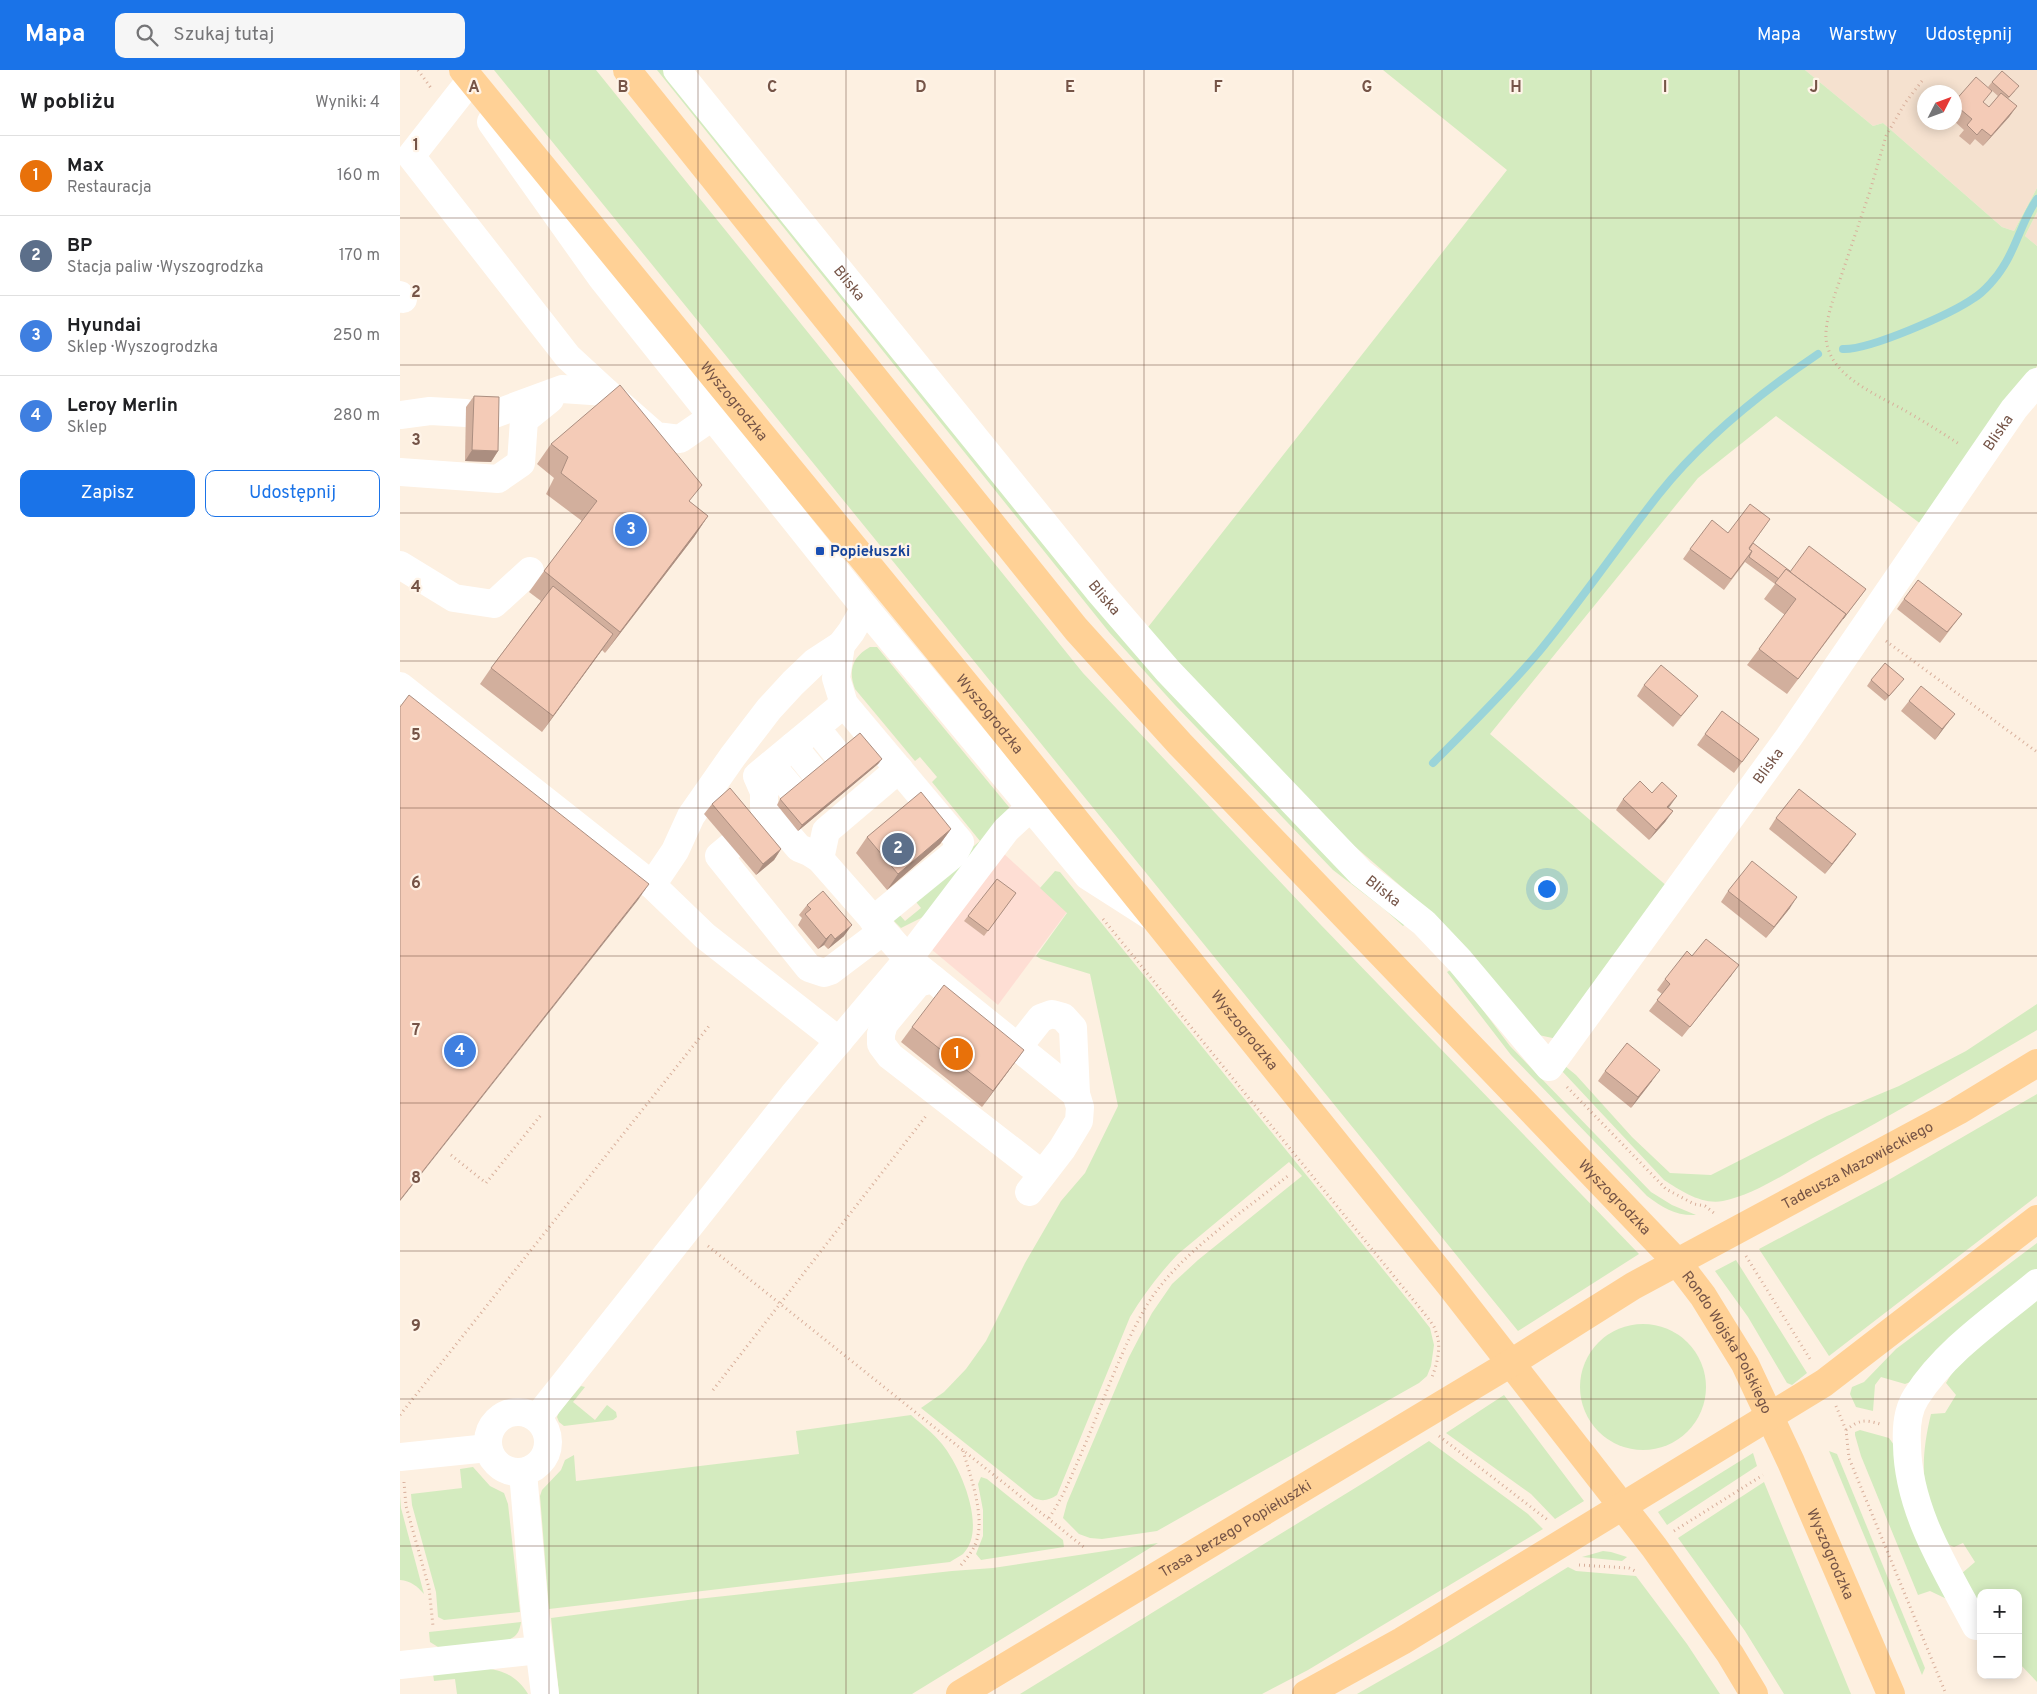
<!DOCTYPE html>
<html lang="pl">
<head>
<meta charset="utf-8">
<style>
	:root { --surface:#fff; --page:#f6f6f6; --text:#202124; --muted:#757577; --line:#e0e0e0; --accent:#1a73e8 }
	body { margin:0; font-family:Overpass,sans-serif; background:var(--page); color:var(--text) }
	.controls { position:absolute; right:15px; bottom:15px; display:grid; overflow:hidden; border-radius:10px; box-shadow:0 2px 12px #0003 }
	.controls button { width:45px; height:45px; display:grid; place-items:center; padding:0; border:0; border-bottom:1px solid var(--line); background:var(--surface); color:var(--text); font:25px sans-serif }
	.compass { position:absolute; left:1517px; top:15px; width:45px; height:45px; border-radius:50%; background:var(--surface); box-shadow:0 2px 12px #0003; rotate:48deg }
	.you { position:absolute; left:1146px; top:818px; width:18px; height:18px; margin:-12px; border:4px solid #fff; border-radius:50%; background:#1a73e8; box-shadow:0 0 0 8px #1a73e833 }
	.badge { display:grid; place-items:center; width:32px; height:32px; border-radius:50%; background:var(--accent); color:#fff; font-size:16px; font-weight:700 }
	.pin { position:absolute; translate:-50% -50%; border:2px solid #fff; box-shadow:0 1px 5px #0006 }
	.list { margin:0; padding:0; list-style:none }
	h2 { display:flex; justify-content:space-between; align-items:center; height:65px; margin:0; padding:0 20px; font-size:21px }
	h2 small { font-size:16px; font-weight:400; color:var(--muted) }
	.list li { display:grid; grid-template-columns:32px 1fr auto; gap:15px; align-items:center; box-sizing:border-box; height:80px; padding:0 20px; border-top:1px solid var(--line) }
	.list b { display:block; font-size:19px; white-space:nowrap }
	.list p { margin:0; font-size:16px; white-space:nowrap; color:var(--muted) }
	.list em { font-size:16px; font-style:normal; color:var(--muted) }
	.actions { display:flex; gap:10px; padding:15px 20px }
	.actions a { flex:1; padding:11px 0; border:1px solid var(--accent); border-radius:10px; text-align:center; font-size:18px; color:var(--accent) }
	.actions .main { background:var(--accent); color:#fff }
	.icon { flex:none; width:28px; height:28px; fill:none; stroke:currentColor; stroke-width:2; stroke-linecap:round; stroke-linejoin:round }
	.map { position:relative; flex:none; width:1637px; height:1624px; overflow:hidden }
	header { display:flex; align-items:center; gap:30px; box-sizing:border-box; height:70px; padding:0 25px; background:var(--accent); color:#fff }
	header strong { font-size:24px }
	nav { display:flex; gap:28px; margin-inline-start:auto; font-size:18px }
	.search { width:350px; height:45px; background:var(--page); display:flex; align-items:center; gap:12px; box-sizing:border-box; padding:0 18px; border-radius:10px; color:var(--muted); font-size:19px }
	main { display:flex }
	aside { flex:1; background:var(--surface) }
	.map>svg:first-child { display:block }
</style>
</head>
<body>
<header>
<strong>Mapa</strong>
<div class="search"><svg class="icon" aria-label="search" viewBox="0 0 24 24"><circle cx="10" cy="10" r="6"/><path d="M15 15l6 6"/></svg>Szukaj tutaj</div>
<nav><a>Mapa</a><a>Warstwy</a><a>Udostępnij</a></nav>
</header>
<main>
<aside>
<h2>W pobliżu<small>Wyniki: 4</small></h2>
<ul class="list">
<li><span class="badge" style="background:#e8710a">1</span><div><b>Max</b><p>Restauracja</p></div><em>160 m</em></li>
<li><span class="badge" style="background:#5c6f8a">2</span><div><b>BP</b><p>Stacja paliw · Wyszogrodzka</p></div><em>170 m</em></li>
<li><span class="badge" style="background:#3f7fe0">3</span><div><b>Hyundai</b><p>Sklep · Wyszogrodzka</p></div><em>250 m</em></li>
<li><span class="badge" style="background:#3f7fe0">4</span><div><b>Leroy Merlin</b><p>Sklep</p></div><em>280 m</em></li>
</ul>
<div class="actions"><a class="main">Zapisz</a><a>Udostępnij</a></div>
</aside>
<div class="map">
<svg width="1637" height="1624" viewBox="0 0 1637 1624">
	<rect width="100%" height="100%" fill="#fdf0e1"/>
	<!-- residential -->
	<g fill="#f5e1cf" fill-rule="evenodd">
		<path d="M1405 0H1637V118L1614 161 1602 157 1483 53 1473 56ZM1524 22H1554V52H1524Z"/>
		<polygon points="1637,142 1637,176 1625,166"/>
	</g>
	<!-- commercial -->
	<polygon fill="#feded4" points="601,781 667,842 598,935 531,879"/>
	<!-- green -->
	<g fill="#d4ebbf">
		<polygon points="94,0 196,0 683,603 920,854 1239,1184 1118,1261"/>
		<polygon points="257,0 264,0 409,180 1007,853 1003,856 984,839 933,800 775,635 709,562"/>
		<polygon points="983,0 1405,0 1473,56 1483,53 1602,157 1614,161 1637,118 1637,142 1625,166 1637,176 1637,296 1525,457 1376,346 1298,408 1090,664 1268,817 1157,969 1134,964 1033,844 952,774 745,561 1107,100"/>
		<path d="M470 577H477L613 742 532 839 521 848 501 858 494 851V846L497 842 505 851 521 838 512 827 580 771 532 712 537 707 520 687 515 691 455 619C448 601 452 587 470 577Z"/>
		<path d="M655 801 660 802 1012 1235 1030 1258 1034 1275 1031 1296 1027 1306 1019 1313 757 1461 702 1469 690 1468 679 1464 663 1448 667 1433 729 1287 752 1243 772 1214 798 1190 902 1106 889 1092 778 1184C759 1204 744 1224 730 1247L657 1425C649 1430 643 1432 634 1428L521 1338 544 1322 566 1299 586 1271 625 1193 661 1131 685 1103 718 1036 690 904 641 889 636 886 667 843 640 818Z"/>
		<path d="M1052 899 1110 976 1251 1122 1272 1135 1296 1145C1276 1146 1263 1138 1247 1126L1111 985 1047 902Z"/>
		<path d="M1637 934V960C1566 1002 1495 1043 1422 1083 1392 1099 1357 1124 1323 1131 1302 1135 1281 1121 1264 1110L1162 1001 1165 996 1176 1005 1232 1067 1270 1103 1311 1105 1427 1046 1499 1016 1566 981Z"/>
		<polygon points="1637,1024 1637,1126 1429,1286 1359,1179 1485,1112"/>
		<polygon points="1637,1173 1637,1202 1513,1311 1505,1314 1481,1307 1475,1315 1473,1341 1456,1337 1450,1324 1452,1317 1464,1312 1496,1279"/>
		<polygon points="1336,1190 1407,1303 1392,1315 1387,1313 1348,1247 1315,1201"/>
		<path d="M1637 1228V1612L1618 1592V1523H1581V1543L1561 1504 1575 1492 1563 1473 1554 1477 1545 1473C1521 1427 1519 1394 1531 1344L1545 1343 1556 1325 1546 1313C1566 1277 1605 1254 1637 1228Z"/>
		<circle cx="1243" cy="1317" r="63"/>
		<polygon points="181,1316 185,1317 173,1332 195,1350 207,1335 216,1342 217,1347 213,1350 164,1356 159,1352 157,1347 159,1342"/>
		<polygon points="1104,1325 1184,1431 1155,1449 1131,1424 1046,1363"/>
		<path d="M511 1345C521 1354 533 1363 542 1374 560 1396 588 1459 563 1484 559 1487 554 1489 550 1492L149 1539 140 1426 142 1420 161 1400 165 1390 174 1385 176 1411 399 1384 396 1361Z"/>
		<polygon points="1460,1360 1489,1368 1494,1375 1551,1531 1530,1521 1518,1525 1461,1386 1455,1365 1455,1362"/>
		<polygon points="1029,1371 1128,1444 1143,1459 908,1600 862,1624 620,1624 973,1407"/>
		<polygon points="1429,1381 1437,1384 1525,1598 1522,1605"/>
		<polygon points="1353,1383 1357,1396 1267,1455 1258,1442"/>
		<polygon points="73,1397 90,1416 104,1423 108,1434 120,1542 44,1550 38,1547 36,1522 12,1435 11,1424 62,1418 60,1399"/>
		<polygon points="581,1407 587,1409 663,1470 664,1477 587,1489 581,1490 576,1484 583,1466 583,1440 578,1414"/>
		<polygon points="1364,1412 1451,1624 1384,1624 1345,1561 1278,1468"/>
		<path d="M0 1426 1 1438 24 1524C17 1516 11 1511 0 1510Z"/>
		<polygon points="758,1473 512,1624 159,1624 151,1548 288,1530 552,1501 593,1498"/>
		<polygon points="1203,1481 1211,1482 1227,1487 1222,1491 1182,1487"/>
		<polygon points="1168,1497 1176,1501 1236,1506 1287,1574 1320,1624 957,1624 1041,1576"/>
		<path d="M121 1552C120 1558 119 1562 115 1566 104 1576 60 1576 45 1578L38 1577 30 1572 29 1562Z"/>
		<path d="M83 1598C103 1600 117 1606 128 1624H57L55 1609 34 1611 33 1604Z"/>
	</g>
	<g fill="none" stroke-linecap="round" stroke-linejoin="round">
		<!-- stream -->
		<g stroke="#9ad4d9" stroke-width="8">
			<path d="M1443 279C1470 280 1551 244 1574 228 1584 222 1597 207 1603 197 1617 176 1622 150 1637 129"/>
			<path d="M1033 693C1069 657 1105 622 1138 583 1180 532 1218 476 1259 424 1303 369 1360 323 1418 284"/>
		</g>
		<!-- path -->
		<g stroke="#d8af9b" stroke-width="3" stroke-dasharray="1 4" stroke-linecap="butt">
			<polyline points="18,0 31,18"/>
			<path d="M1522 11 1505 33 1486 66 1470 121 1432 233C1428 247 1423 264 1428 278 1436 308 1479 326 1504 340 1523 351 1541 362 1559 374"/>
			<polyline points="1486,571 1637,682"/>
			<path d="M703 849 1028 1248C1031 1252 1035 1257 1036 1262 1042 1275 1037 1296 1031 1309"/>
			<polyline points="1167,1017 1266,1119 1294,1134 1305,1136 1314,1143"/>
			<polyline points="51,1085 86,1113 141,1045"/>
			<polyline points="308,1176 685,1478"/>
			<polyline points="1346,1186 1410,1289"/>
			<polyline points="313,1320 526,1046"/>
			<polyline points="1436,1336 1446,1360 1449,1388 1453,1398 1546,1624"/>
			<polyline points="0,1345 309,956"/>
			<path d="M1446 1360C1459 1350 1464 1349 1480 1354"/>
			<polyline points="1039,1366 1149,1451"/>
			<polyline points="4,1412 6,1436 29,1518 33,1556"/>
			<path d="M649 1448C664 1426 673 1402 684 1377 704 1330 721 1279 747 1235 778 1184 842 1143 889 1105"/>
			<polyline points="1274,1461 1363,1405"/>
			<path d="M561 1495C569 1486 576 1477 578 1465 583 1441 570 1404 563 1381"/>
			<polyline points="1179,1495 1229,1498 1237,1502"/>
		</g>
		<!-- minor -->
		<g stroke="#fff" stroke-width="28">
			<path id="s1" d="M277 0 698 520 768 601 961 803 1024 853 1060 891 1149 997 1389 667 1614 339 1637 312"/>
			<polyline points="66,16 11,86 168,287 206,322"/>
			<polyline points="91,52 201,207 465,538 688,806 749,845"/>
			<polyline points="0,225 3,229"/>
			<polyline points="0,345 30,341 66,343"/>
			<polyline points="92,345 162,319 206,322 256,366 280,369 312,347"/>
			<polyline points="0,402 98,409 121,393 124,350 150,329"/>
			<polyline points="0,495 54,528 94,534 130,501"/>
			<polyline points="441,575 436,608 444,634 357,706 364,722 364,737 399,778 409,782 420,789 508,889 676,1024 680,1037 679,1051 662,1079 629,1122"/>
			<polyline points="0,616 252,815 305,866 439,971"/>
			<polyline points="444,634 560,772 554,784 473,850"/>
			<polyline points="416,658 437,684"/>
			<polyline points="393,676 415,703"/>
			<polyline points="371,695 393,721"/>
			<polyline points="331,776 319,786 409,898 424,903 430,901 483,861"/>
			<polyline points="420,789 426,761 499,699"/>
			<polyline points="252,815 275,781 291,746 333,686 369,639 393,613 415,592 441,575 451,562 465,538"/>
			<polyline points="533,909 518,913 484,954 481,964 481,974 490,986 642,1104"/>
			<polyline points="618,977 641,948 652,944 663,947 673,958 676,1024"/>
			<circle cx="118" cy="1372" r="30"/>
			<polyline points="137,1348 395,1023 508,889 606,760 621,746 633,740"/>
			<polyline points="0,1387 88,1378"/>
			<polyline points="123,1402 135,1544 145,1624"/>
			<path d="M1576 1556C1546 1499 1508 1441 1507 1375 1506 1359 1507 1341 1516 1327 1546 1280 1595 1248 1637 1213"/>
			<polyline points="0,1595 139,1580"/>
		</g>
		<!-- major -->
		<g stroke="#ffd196" stroke-width="28">
			<path id="s2" d="M63 0 582 634 1049 1214 1254 1477 1330 1584 1354 1624"/>
			<path id="s3" d="M227 0 676 559 780 674 1277 1192 1303 1226 1345 1294 1391 1392 1491 1624"/>
			<path id="s4" d="M560 1624 1111 1293 1233 1216 1558 1041 1637 993"/>
			<polyline points="906,1624 1002,1571 1424,1313 1637,1149"/>
		</g>
	</g>
	<!-- wall -->
	<g fill="#d2af9d">
		<polygon points="1592,12 1615,21 1608,29 1617,36 1609,47 1583,76 1575,69 1570,75 1559,66 1564,60 1554,51 1554,32 1584,33 1589,37 1598,26 1588,17"/>
		<polygon points="74,326 98,381 91,392 65,391 66,337"/>
		<polygon points="151,374 290,432 308,446 294,467 205,583 202,580 142,662 80,614 91,598 141,531 129,522 144,501 182,451 146,424 154,408 137,394"/>
		<polygon points="1370,449 1353,473 1390,501 1466,519 1387,624 1347,595 1385,545 1364,529 1375,514 1345,492 1324,520 1283,489 1290,479 1328,463"/>
		<polygon points="1504,529 1562,544 1540,573 1497,539"/>
		<polygon points="1471,610 1500,614 1485,631 1467,616"/>
		<polygon points="1244,615 1290,636 1273,657 1237,626"/>
		<polygon points="1509,631 1555,644 1547,654 1535,670 1501,641"/>
		<polygon points="1305,664 1359,669 1334,703 1297,675"/>
		<polygon points="482,689 478,694 398,761 377,735 380,729"/>
		<polygon points="1223,729 1268,738 1273,741 1265,752 1249,770 1216,740"/>
		<polygon points="312,734 381,779 374,790 356,805 304,744"/>
		<polygon points="1376,748 1456,764 1425,804 1369,759"/>
		<polygon points="551,759 540,774 487,820 456,783 467,767"/>
		<polygon points="1328,821 1390,838 1366,868 1321,832"/>
		<polygon points="616,823 584,866 564,851 568,846"/>
		<polygon points="407,835 444,866 428,879 424,875 418,879 398,855 402,848 399,845"/>
		<polygon points="1292,886 1331,906 1282,967 1249,941 1262,924 1257,920 1265,909"/>
		<polygon points="512,957 624,980 582,1037 501,972"/>
		<polygon points="1205,1001 1252,1011 1231,1038 1198,1011"/>
	</g>
	<!-- shaded-wall -->
	<g fill="#ab8e80">
		<polygon points="1617,36 1609,47 1583,76 1591,66"/>
		<polygon points="72,380 98,381 91,392 65,391"/>
		<polygon points="308,446 294,467 205,583 220,562"/>
		<polygon points="213,564 202,580 142,662 153,646"/>
		<polygon points="1555,644 1547,654 1535,670 1542,659"/>
		<polygon points="482,689 478,694 398,761 402,755"/>
		<polygon points="1277,726 1270,736 1260,747 1267,737"/>
		<polygon points="1273,741 1265,752 1249,770 1256,760"/>
		<polygon points="551,759 540,774 487,820 498,804"/>
		<polygon points="1456,764 1448,775 1425,804 1432,794"/>
		<polygon points="381,779 374,790 356,805 363,794"/>
		<polygon points="249,814 238,830 0,1131 0,1130"/>
		<polygon points="1397,827 1390,838 1366,868 1374,857"/>
		<polygon points="452,855 444,866 428,879 435,869"/>
		<polygon points="431,864 424,875 418,879 426,869"/>
		<polygon points="1339,895 1331,906 1282,967 1290,957"/>
		<polygon points="624,980 613,995 582,1037 593,1021"/>
		<polygon points="1260,1000 1252,1011 1231,1038 1238,1027"/>
	</g>
	<!-- building -->
	<g fill="#f4cbb7" stroke="#ab8e80">
		<polygon points="1602,1 1619,16 1609,27 1592,12"/>
		<polygon points="1576,7 1592,21 1583,32 1589,37 1601,23 1617,36 1591,66 1582,59 1577,65 1567,55 1572,49 1554,34 1554,32"/>
		<polygon points="220,315 302,415 289,431 308,446 220,562 144,501 197,431 161,403 168,387 151,374"/>
		<polygon points="74,326 99,327 98,381 72,380"/>
		<polygon points="1350,434 1370,449 1349,478 1352,481 1331,509 1290,479 1312,450 1328,463"/>
		<polygon points="1353,473 1390,501 1390,502 1386,499 1379,509 1349,487 1352,481 1349,479"/>
		<polygon points="1409,476 1466,519 1443,549 1446,544 1390,502"/>
		<polygon points="1386,499 1446,544 1398,609 1359,579 1396,529 1375,513"/>
		<polygon points="1518,510 1562,544 1547,562 1504,529"/>
		<polygon points="153,516 213,564 153,646 91,598"/>
		<polygon points="1485,593 1504,609 1489,626 1471,610"/>
		<polygon points="1261,595 1298,626 1281,646 1244,615"/>
		<polygon points="1521,616 1555,644 1542,659 1509,631"/>
		<polygon points="9,625 249,814 0,1130 0,637"/>
		<polygon points="1322,641 1359,669 1342,692 1305,664"/>
		<polygon points="460,663 482,689 402,755 380,729"/>
		<polygon points="1240,711 1252,723 1262,712 1277,726 1267,737 1273,741 1256,760 1223,729"/>
		<polygon points="330,718 381,779 363,794 312,734"/>
		<polygon points="1399,719 1456,764 1432,794 1376,748"/>
		<polygon points="521,722 551,759 498,804 467,767"/>
		<polygon points="1352,791 1397,827 1374,857 1328,821"/>
		<polygon points="597,809 616,823 588,861 568,846"/>
		<polygon points="423,821 452,855 435,869 431,864 426,869 405,844 411,839 407,835"/>
		<polygon points="1306,869 1339,895 1290,957 1257,930 1270,914 1265,909 1287,881 1292,886"/>
		<polygon points="544,915 624,980 593,1021 512,957"/>
		<polygon points="1227,973 1260,1000 1238,1027 1205,1001"/>
	</g>
	<!-- grid -->
	<path fill="none" stroke="#755447" stroke-width="1" stroke-opacity="0.55" d="M149 0V1624M298 0V1624M446 0V1624M595 0V1624M744 0V1624M893 0V1624M1042 0V1624M1191 0V1624M1339 0V1624M1488 0V1624M0 148H1637M0 295H1637M0 443H1637M0 591H1637M0 738H1637M0 886H1637M0 1033H1637M0 1181H1637M0 1329H1637M0 1476H1637"/>
	<!-- markers -->
	<rect fill="#1a4fb4" stroke="#fff4e8" stroke-width="2" x="415" y="476" width="10" height="10" rx="2.5"/>
	<g text-anchor="middle" stroke-width="4.5" stroke-linejoin="round" paint-order="stroke">
		<!-- street labels -->
		<g font-size="15" fill="#755447" stroke="#fff4e8">
			<text dy="5" stroke="none"><textPath href="#s1" startOffset="274">Bliska</textPath></text>
			<text dy="5" stroke="none"><textPath href="#s2" startOffset="428">Wyszogrodzka</textPath></text>
			<text dy="5" stroke="none"><textPath href="#s1" startOffset="2104">Bliska</textPath></text>
			<text dy="5" stroke="none"><textPath href="#s1" startOffset="679">Bliska</textPath></text>
			<text dy="5" stroke="none"><textPath href="#s2" startOffset="832">Wyszogrodzka</textPath></text>
			<text dy="5" stroke="none"><textPath href="#s1" startOffset="1699">Bliska</textPath></text>
			<text dy="5" stroke="none"><textPath href="#s1" startOffset="1084">Bliska</textPath></text>
			<text dy="5" stroke="none"><textPath href="#s2" startOffset="1238">Wyszogrodzka</textPath></text>
			<text dy="5" stroke="none"><textPath href="#s4" startOffset="1042">Tadeusza Mazowieckiego</textPath></text>
			<text dy="5" stroke="none"><textPath href="#s3" startOffset="1500">Wyszogrodzka</textPath></text>
			<text dy="5" stroke="none"><textPath href="#s3" startOffset="1685">Rondo Wojska Polskiego</textPath></text>
			<text dy="5" stroke="none"><textPath href="#s4" startOffset="321">Trasa Jerzego Popiełuszki</textPath></text>
			<text dy="5" stroke="none"><textPath href="#s3" startOffset="1921">Wyszogrodzka</textPath></text>
		</g>
		<!-- transit labels -->
		<g font-size="15" font-weight="bold" fill="#164399" stroke="#fff4e8" text-anchor="start">
			<text x="430" y="486">Popiełuszki</text>
		</g>
	</g>
	<g font-size="16" text-anchor="middle" font-weight="bold" fill="#755447" stroke="#fff4e8" stroke-width="4.5" stroke-linejoin="round" paint-order="stroke">
		<text x="74" y="22">A</text>
		<text x="223" y="22">B</text>
		<text x="372" y="22">C</text>
		<text x="521" y="22">D</text>
		<text x="670" y="22">E</text>
		<text x="818" y="22">F</text>
		<text x="967" y="22">G</text>
		<text x="1116" y="22">H</text>
		<text x="1265" y="22">I</text>
		<text x="1414" y="22">J</text>
		<text x="16" y="80">1</text>
		<text x="16" y="227">2</text>
		<text x="16" y="375">3</text>
		<text x="16" y="522">4</text>
		<text x="16" y="670">5</text>
		<text x="16" y="818">6</text>
		<text x="16" y="965">7</text>
		<text x="16" y="1113">8</text>
		<text x="16" y="1261">9</text>
	</g>
</svg>
<div class="controls">
<button>+</button>
<button>−</button>
</div>
<svg class="compass" viewBox="-18 -18 36 36"><path d="M0-13l5 13h-10z" fill="#e53935"/><path d="M0 13l5-13h-10z" fill="#757577"/></svg>
<div class="you"></div>
<div class="pin badge" style="left:557px;top:984px;background:#e8710a">1</div>
<div class="pin badge" style="left:498px;top:779px;background:#5c6f8a">2</div>
<div class="pin badge" style="left:231px;top:460px;background:#3f7fe0">3</div>
<div class="pin badge" style="left:60px;top:981px;background:#3f7fe0">4</div>
</div>
</main>
</body>
</html>
